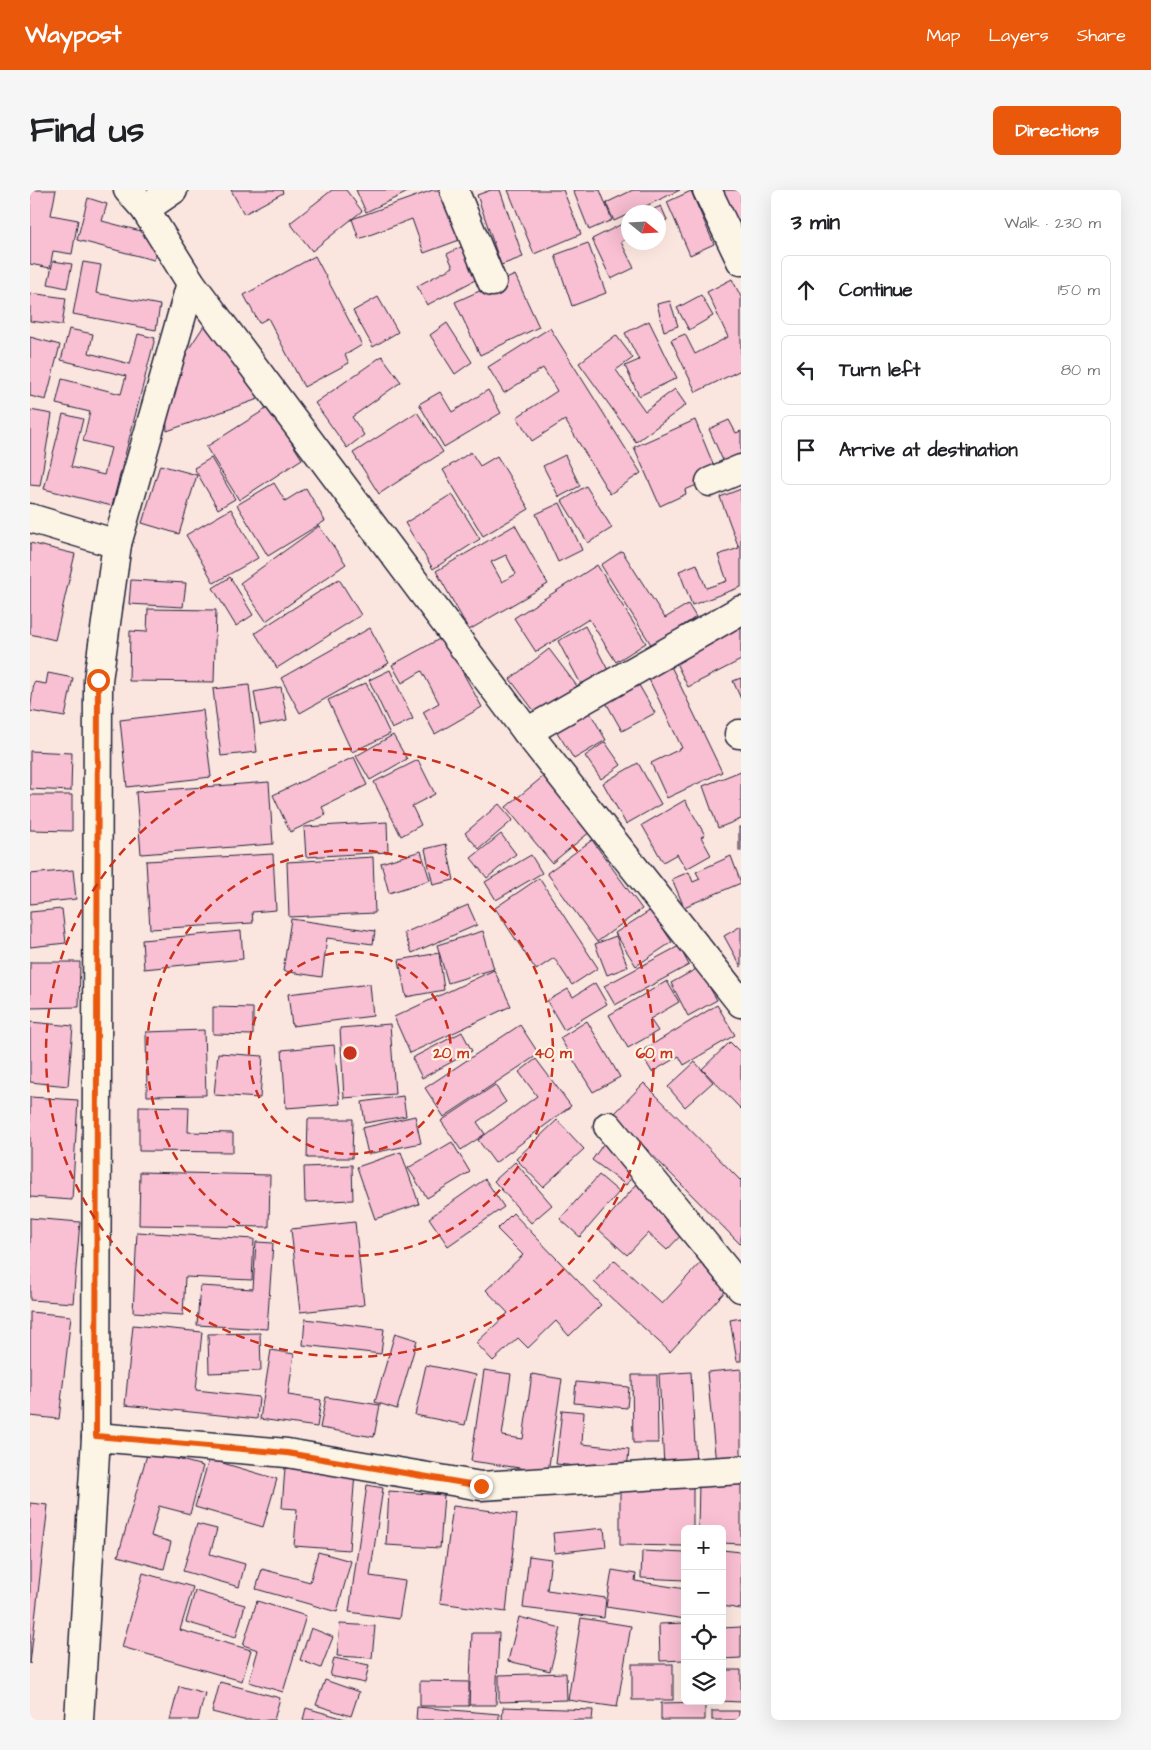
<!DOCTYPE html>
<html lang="en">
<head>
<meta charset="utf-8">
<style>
	:root { --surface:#fff; --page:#f6f6f6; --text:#202124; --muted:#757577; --line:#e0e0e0; --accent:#ea580c }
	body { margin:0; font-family:"Architects Daughter",sans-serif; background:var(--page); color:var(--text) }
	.controls { position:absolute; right:15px; bottom:15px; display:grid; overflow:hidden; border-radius:8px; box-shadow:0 5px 20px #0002 }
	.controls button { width:45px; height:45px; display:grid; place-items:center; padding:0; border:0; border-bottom:1px solid var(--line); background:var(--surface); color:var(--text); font:25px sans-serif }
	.compass { position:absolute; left:591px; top:15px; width:45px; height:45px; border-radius:50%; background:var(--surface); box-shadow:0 5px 20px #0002; rotate:108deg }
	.stop { position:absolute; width:15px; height:15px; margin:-11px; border:4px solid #ea580c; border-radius:50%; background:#fff }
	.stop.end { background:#ea580c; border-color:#fff; box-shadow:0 1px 5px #0008 }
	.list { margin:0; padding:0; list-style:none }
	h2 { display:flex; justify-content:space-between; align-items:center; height:65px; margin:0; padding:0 20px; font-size:21px }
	h2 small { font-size:16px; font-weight:400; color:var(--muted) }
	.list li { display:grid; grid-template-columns:32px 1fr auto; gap:15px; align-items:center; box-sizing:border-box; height:70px; margin:0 10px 10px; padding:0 10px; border:1px solid var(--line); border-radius:8px }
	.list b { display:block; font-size:19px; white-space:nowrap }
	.list em { font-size:16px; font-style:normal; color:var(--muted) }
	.icon { flex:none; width:28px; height:28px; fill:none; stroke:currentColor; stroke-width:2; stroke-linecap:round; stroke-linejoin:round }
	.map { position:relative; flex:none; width:711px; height:1530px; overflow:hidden; border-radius:8px }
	header { display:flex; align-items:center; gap:30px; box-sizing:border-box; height:70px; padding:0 25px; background:var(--accent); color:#fff }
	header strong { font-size:24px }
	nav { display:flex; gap:28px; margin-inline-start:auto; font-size:18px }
	.intro { display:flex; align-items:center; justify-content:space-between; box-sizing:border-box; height:120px; padding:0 30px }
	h1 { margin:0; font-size:35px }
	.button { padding:12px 22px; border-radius:8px; background:var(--accent); color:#fff; font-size:18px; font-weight:700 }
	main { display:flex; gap:30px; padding:0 30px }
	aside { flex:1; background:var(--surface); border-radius:8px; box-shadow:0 5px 20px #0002 }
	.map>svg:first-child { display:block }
</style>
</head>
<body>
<header>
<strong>Waypost</strong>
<nav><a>Map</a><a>Layers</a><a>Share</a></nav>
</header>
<div class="intro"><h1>Find us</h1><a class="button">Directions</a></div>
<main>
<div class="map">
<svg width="711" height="1530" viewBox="0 0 711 1530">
	<rect width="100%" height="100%" fill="#fbe5df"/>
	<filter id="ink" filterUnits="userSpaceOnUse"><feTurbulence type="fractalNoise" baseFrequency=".02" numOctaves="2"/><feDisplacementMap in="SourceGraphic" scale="10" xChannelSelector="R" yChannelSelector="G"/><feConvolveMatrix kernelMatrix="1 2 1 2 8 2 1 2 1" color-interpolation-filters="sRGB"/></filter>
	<g filter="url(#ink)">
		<!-- building -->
		<g fill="#f9bfd2" stroke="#22223b" fill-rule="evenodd">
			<polygon points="0,0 26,0 21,25 48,30 42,64 23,61 20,78 0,74"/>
			<polygon points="201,0 252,0 253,3 214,24"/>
			<polygon points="302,0 316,0 332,21 282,61 260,33"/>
			<polygon points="326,0 382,0 336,22"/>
			<polygon points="403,0 418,0 435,48 394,63 382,29 329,49 322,29"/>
			<polygon points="461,0 470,0 493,67 471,75 447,5"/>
			<polygon points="478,0 533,0 551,44 504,64"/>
			<polygon points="543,0 570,0 582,30 559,40"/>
			<polygon points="603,0 650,0 584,31 576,13"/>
			<polygon points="690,0 711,0 711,30 704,33"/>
			<polygon points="661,1 684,54 660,65 637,12"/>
			<polygon points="58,8 77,14 72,31 130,46 124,70 47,50"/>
			<polygon points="631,16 637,30 628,34 628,22 617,22"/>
			<polygon points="598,31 598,48 591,52 604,78 581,89 562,49"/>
			<polygon points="558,53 576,103 542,116 525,65"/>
			<polygon points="435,55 451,87 397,115 387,96 423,77 417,64"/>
			<polygon points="285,66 332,155 315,165 319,173 274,197 238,128 229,133 214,105"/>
			<polygon points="23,71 42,74 37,98 18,94"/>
			<polygon points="53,72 71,75 66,103 130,115 126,140 43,124"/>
			<polygon points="485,85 509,137 450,165 425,112"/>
			<polygon points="702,89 711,107 711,180 666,202 641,150 655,144 665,164 698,147 677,102"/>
			<polygon points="0,103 36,108 32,135 0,131"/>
			<polygon points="671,105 683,126 659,140 647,118"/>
			<polygon points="348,107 368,142 343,157 323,121"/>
			<polygon points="640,111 648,136 634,141 627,114"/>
			<polygon points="179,128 234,207 137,241 135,195"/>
			<polygon points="619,131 647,188 609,206 595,176 609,170 595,143"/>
			<polygon points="417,133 442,172 425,184 400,145"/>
			<polygon points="520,138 611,283 580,304 535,230 502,251 487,227 527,201 513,178 474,203 458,177"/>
			<polygon points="39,139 63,144 59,163 100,174 108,144 125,148 82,316 14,299 33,224 53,229 41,277 74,285 81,258 53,251 60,222 26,214 32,189 91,204 96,186 31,170"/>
			<polygon points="586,145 603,168 586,180 615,221 645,199 656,215 606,252 549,173"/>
			<polygon points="0,147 30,155 16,210 0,206"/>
			<polygon points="352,166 371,192 322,227 334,245 317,258 285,213"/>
			<polygon points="458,200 471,223 414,257 389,214 410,202 422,222"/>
			<polygon points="239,217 272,269 209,310 176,257"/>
			<polygon points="0,220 22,224 10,296 0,295"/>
			<polygon points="387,222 413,262 349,304 323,263"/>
			<polygon points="665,230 688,286 655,300 656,304 630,316 604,257"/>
			<polygon points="699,230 706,243 711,241 711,276 698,282 679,239"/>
			<polygon points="441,262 450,276 467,266 499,319 453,346 413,280"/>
			<polygon points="535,265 550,296 529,307 513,276"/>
			<polygon points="181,268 205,309 188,319 164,278"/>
			<polygon points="130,275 167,285 149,344 112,333"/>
			<polygon points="244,293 255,311 276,298 295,331 238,366 207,315"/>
			<polygon points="556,296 582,338 558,353 532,311"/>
			<polygon points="711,299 711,397 662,415 649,381 667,374 676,398 697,391 688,365 709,358 690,307"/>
			<polygon points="422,304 450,349 403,379 375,333"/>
			<polygon points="530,313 552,360 528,372 506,324"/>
			<polygon points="201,319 228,368 184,393 156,345"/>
			<path d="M485 335 518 394 439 440 406 381ZM476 365 486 384 472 392 461 372Z"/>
			<polygon points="289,336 316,374 236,431 210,393"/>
			<polygon points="0,353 45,364 25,450 0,444"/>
			<polygon points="592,361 635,428 658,414 666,427 622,456 571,375"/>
			<polygon points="567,375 616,453 586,472 559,429 506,462 484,428"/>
			<polygon points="200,387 223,425 206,436 183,398"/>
			<polygon points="309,389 331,425 247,478 225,443"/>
			<polygon points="101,390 156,393 153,417 99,414"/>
			<polygon points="118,419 186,420 184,492 99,491 100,441 117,442"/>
			<polygon points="711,434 711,470 658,497 641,463"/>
			<polygon points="555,436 581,486 554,500 528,451"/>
			<polygon points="340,438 359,473 270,523 251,488"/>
			<polygon points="413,447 452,517 405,544 393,522 409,513 392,481 372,493 362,475"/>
			<polygon points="519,459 550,500 511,530 480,489"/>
			<polygon points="638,470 692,582 637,608 621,573 652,558 615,481"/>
			<polygon points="360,480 383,529 362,539 339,490"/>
			<polygon points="18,483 43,488 35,527 0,521 4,492 16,494"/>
			<polygon points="711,488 711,509 703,491"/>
			<polygon points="606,490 625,523 592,541 574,509"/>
			<polygon points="336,493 360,544 322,562 298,510"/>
			<polygon points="219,495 227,562 191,566 183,499"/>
			<polygon points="251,497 257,530 230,535 224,502"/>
			<polygon points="558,519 576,550 544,569 525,539"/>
			<polygon points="173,520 181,587 97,597 90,530"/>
			<polygon points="363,545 377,569 340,590 326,566"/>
			<polygon points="575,552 591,575 571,589 555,566"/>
			<polygon points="0,561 42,563 41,601 0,599"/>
			<polygon points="324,567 337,595 292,617 296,625 260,642 243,605"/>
			<polygon points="388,570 405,604 382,616 391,635 371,646 344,592"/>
			<polygon points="608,573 631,614 596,634 573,593"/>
			<polygon points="711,581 711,629 688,638 673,596"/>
			<polygon points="515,585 561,641 522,673 476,617"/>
			<polygon points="239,592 243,654 111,664 106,602"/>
			<polygon points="0,605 42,605 42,641 0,640"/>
			<polygon points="655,610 675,645 671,647 681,665 656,679 647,664 633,672 612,635"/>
			<polygon points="469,614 483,630 449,659 435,643"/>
			<polygon points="357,632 358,662 276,667 274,637"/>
			<rect x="709" y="637" width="2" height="24"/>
			<polygon points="471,644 486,664 457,688 441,668"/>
			<polygon points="562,650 612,719 567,752 517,683"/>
			<polygon points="416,654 424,690 403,695 395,659"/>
			<polygon points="391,661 400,690 359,703 351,673"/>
			<polygon points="243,664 246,720 222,722 223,733 120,739 116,671"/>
			<polygon points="501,665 512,683 466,710 455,692"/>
			<polygon points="701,666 711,693 654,717 642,689 659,682 663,692 670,689 666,682"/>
			<polygon points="343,667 345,723 259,727 257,672"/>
			<polygon points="43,680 46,709 0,714 0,684"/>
			<polygon points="509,688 568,778 542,795 524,768 506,780 465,718"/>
			<polygon points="438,715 447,735 382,763 374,743"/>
			<polygon points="32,719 36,753 0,757 0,722"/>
			<polygon points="621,720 642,752 606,776 585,743"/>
			<polygon points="261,729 345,741 343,754 297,748 292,787 253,781"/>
			<polygon points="711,736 711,777 694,746"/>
			<polygon points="211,741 213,769 114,779 112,750"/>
			<polygon points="453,741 464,779 418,793 407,755"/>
			<polygon points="586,746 598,777 577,785 565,754"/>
			<polygon points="649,756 659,775 585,815 574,796"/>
			<polygon points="409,763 414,800 376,807 369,770"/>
			<polygon points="0,772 50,772 49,817 0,818"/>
			<polygon points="668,778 687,810 658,826 641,793"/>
			<polygon points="464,780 481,816 380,863 364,827"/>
			<polygon points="637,791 649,812 620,829 628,841 598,858 579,825"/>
			<polygon points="565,793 577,814 534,840 517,811 538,799 543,807"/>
			<polygon points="340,794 343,826 262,836 258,804"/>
			<polygon points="687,815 705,845 654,875 649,866 622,882 610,862"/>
			<polygon points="183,817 223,818 223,845 183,844"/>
			<polygon points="557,831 590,887 563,902 530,848"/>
			<polygon points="0,832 43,836 38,896 0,892"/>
			<polygon points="360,834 365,904 314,908 310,838"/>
			<polygon points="490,835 509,864 414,927 395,898"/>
			<polygon points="174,840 176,905 117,906 116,842"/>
			<polygon points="432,842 442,861 392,888 382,868"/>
			<polygon points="700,852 711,863 711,919 672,879"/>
			<polygon points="304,855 310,914 256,918 252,860"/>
			<polygon points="188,863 233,866 230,908 184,905"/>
			<polygon points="506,869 541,916 465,973 448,950 507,906 489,882"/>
			<polygon points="665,872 683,892 655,917 638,897"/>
			<polygon points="614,893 710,990 711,989 711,1055 583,925"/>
			<polygon points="465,895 476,912 447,932 455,944 431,960 411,931"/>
			<polygon points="373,906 376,926 335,933 332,912"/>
			<polygon points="0,907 48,910 42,1010 0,1007"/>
			<polygon points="109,916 159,917 158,942 203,943 203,962 109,961"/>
			<polygon points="385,926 391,953 338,964 332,938"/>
			<polygon points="278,929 323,929 322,968 277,968"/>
			<polygon points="527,930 554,959 513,997 486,969"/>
			<polygon points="422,952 440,982 397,1008 378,978"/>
			<polygon points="574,953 609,978 596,995 562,970"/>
			<polygon points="371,962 389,1014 345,1029 327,977"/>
			<polygon points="485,972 522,1015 501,1033 464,991"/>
			<polygon points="322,975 323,1010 275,1012 274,977"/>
			<polygon points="110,982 240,985 239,1037 109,1035"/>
			<polygon points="569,985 589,1002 550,1047 530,1029"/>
			<polygon points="455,989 474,1017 418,1056 399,1028"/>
			<polygon points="607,994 657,1039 637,1060 618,1043 597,1065 568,1039"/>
			<polygon points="483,1023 571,1115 539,1146 526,1131 498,1158 488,1148 463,1171 446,1153 478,1123 456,1100 493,1065 467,1039"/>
			<polygon points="0,1028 50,1032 43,1113 0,1110"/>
			<polygon points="325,1032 334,1115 270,1122 261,1039"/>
			<polygon points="107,1042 224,1049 222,1090 155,1087 153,1125 103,1122"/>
			<polygon points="226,1052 243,1053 237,1139 167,1135 170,1096 223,1099"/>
			<polygon points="584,1070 632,1114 672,1071 700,1096 640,1162 564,1092"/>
			<polygon points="0,1122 41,1126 29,1229 0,1226"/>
			<polygon points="711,1128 711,1171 707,1171 700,1130"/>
			<polygon points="275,1129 354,1139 351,1164 273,1155"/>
			<polygon points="103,1135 172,1142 166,1200 229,1207 227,1229 95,1215"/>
			<polygon points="230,1143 231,1181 179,1183 178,1144"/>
			<polygon points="365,1143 387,1150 367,1219 345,1212"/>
			<polygon points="241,1160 264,1164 258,1205 291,1210 287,1237 230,1229"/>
			<polygon points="396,1175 446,1185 435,1235 385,1225"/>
			<polygon points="711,1179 711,1272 686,1274 677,1182"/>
			<polygon points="454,1180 481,1184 472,1246 493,1249 502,1184 532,1189 518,1282 441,1271"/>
			<polygon points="661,1182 666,1274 634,1276 629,1184"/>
			<polygon points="602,1185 627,1185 628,1253 603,1253"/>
			<polygon points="546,1192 599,1197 597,1218 544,1213"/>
			<polygon points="296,1207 350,1215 344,1247 290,1238"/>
			<polygon points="532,1220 554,1222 552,1254 599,1259 597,1281 526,1274"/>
			<polygon points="118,1261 173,1276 160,1324 129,1316 121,1346 141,1352 134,1379 88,1366"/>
			<polygon points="179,1269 247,1289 233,1337 165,1317"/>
			<polygon points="255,1278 325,1283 319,1360 264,1356 267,1319 252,1318"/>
			<polygon points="669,1292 711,1293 711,1354 692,1353 692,1339 668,1339"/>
			<polygon points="590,1293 663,1293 663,1339 655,1339 655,1356 590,1355"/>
			<polygon points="337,1295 353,1298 340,1386 375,1391 369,1429 319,1422"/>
			<polygon points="359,1301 414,1305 410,1358 356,1355"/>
			<polygon points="0,1313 18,1315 0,1474"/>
			<polygon points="423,1316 487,1324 476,1422 410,1413"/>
			<polygon points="167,1334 187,1339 180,1364 215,1374 209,1397 153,1381"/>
			<polygon points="574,1338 576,1357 525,1363 523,1343"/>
			<polygon points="692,1360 711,1362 711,1419 692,1416"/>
			<polygon points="612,1361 655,1363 655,1390 611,1388"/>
			<polygon points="288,1362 321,1371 307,1422 226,1399 232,1379 280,1392"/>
			<polygon points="499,1366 521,1369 517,1400 576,1408 574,1428 493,1418"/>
			<polygon points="582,1380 606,1384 605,1391 655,1399 655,1429 576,1417"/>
			<polygon points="113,1383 163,1397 150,1440 221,1460 212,1491 92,1457"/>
			<polygon points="165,1401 215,1415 206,1447 156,1432"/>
			<polygon points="227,1411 276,1426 253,1502 219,1492 228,1460 213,1455"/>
			<polygon points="489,1427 531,1438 520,1481 478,1471"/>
			<polygon points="551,1428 601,1436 587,1517 538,1510"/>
			<polygon points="655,1433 655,1470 630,1471 629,1434"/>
			<polygon points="310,1434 345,1436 342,1468 307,1466"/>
			<polygon points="711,1437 711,1468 692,1469 692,1438"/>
			<polygon points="281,1438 303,1447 291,1478 270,1470"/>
			<polygon points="442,1443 469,1443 466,1515 439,1515"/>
			<polygon points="304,1468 339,1475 335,1493 300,1486"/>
			<rect x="602" y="1474" width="41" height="36"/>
			<polygon points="692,1480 711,1480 711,1512 689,1511 692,1511"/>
			<polygon points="536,1483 537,1510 469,1512 469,1485"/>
			<polygon points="295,1490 329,1502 321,1526 286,1515"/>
			<polygon points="390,1491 439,1492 439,1516 390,1516"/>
			<polygon points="190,1492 250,1508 244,1530 213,1530 182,1522"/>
			<polygon points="149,1496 175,1503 168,1530 140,1530"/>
			<polygon points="675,1512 675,1530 631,1530 631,1513"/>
			<polygon points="387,1517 469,1524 469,1530 386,1530"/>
			<polygon points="473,1517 563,1520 562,1530 472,1530"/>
			<polygon points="276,1518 319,1530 273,1530"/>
			<rect x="682" y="1521" width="27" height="9"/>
		</g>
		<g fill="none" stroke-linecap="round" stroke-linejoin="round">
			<defs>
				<g id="minor">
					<polyline points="98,0 115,19 161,93 497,542 711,813"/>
					<polyline points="424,0 462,92"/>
					<polyline points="677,0 711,71"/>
					<polyline points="115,19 143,0"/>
					<polyline points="680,292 711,279"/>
					<polyline points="0,328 87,354"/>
					<polyline points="497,542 711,420"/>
					<polyline points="709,544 711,544"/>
					<polyline points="578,936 711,1098"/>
					<polyline points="66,1247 257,1263 451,1296 711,1280"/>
					<polyline points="49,1530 66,1247 68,490 87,354 161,93"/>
				</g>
			</defs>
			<!-- minor casing -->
			<use href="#minor" stroke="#22223b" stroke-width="31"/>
			<!-- minor -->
			<use href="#minor" stroke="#fcf5e5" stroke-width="28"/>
		</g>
	</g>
	<g fill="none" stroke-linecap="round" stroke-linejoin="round" filter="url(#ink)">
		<!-- route -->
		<polyline stroke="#ea580c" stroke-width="6" points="68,490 66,1246 257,1263 451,1296"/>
	</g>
	<!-- distance rings -->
	<g fill="none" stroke="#c8321e" stroke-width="2.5" stroke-dasharray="9 6">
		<circle cx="320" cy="863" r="101"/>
		<circle cx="320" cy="863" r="203"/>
		<circle cx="320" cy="863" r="304"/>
	</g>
	<circle cx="320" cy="863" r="8" fill="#c8321e" stroke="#fcf5e5" stroke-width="2.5"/>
	<g font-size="15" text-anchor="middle" font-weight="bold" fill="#c8321e" stroke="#fcf5e5" stroke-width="4.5" stroke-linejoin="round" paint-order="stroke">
		<text x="421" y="868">20 m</text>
		<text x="523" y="868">40 m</text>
		<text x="624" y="868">60 m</text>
	</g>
</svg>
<div class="controls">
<button>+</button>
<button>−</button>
<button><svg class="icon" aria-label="locate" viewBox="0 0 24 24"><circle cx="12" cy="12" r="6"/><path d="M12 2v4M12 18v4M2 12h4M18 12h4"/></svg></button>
<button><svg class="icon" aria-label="layers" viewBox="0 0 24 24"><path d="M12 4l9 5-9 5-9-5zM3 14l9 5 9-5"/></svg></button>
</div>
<svg class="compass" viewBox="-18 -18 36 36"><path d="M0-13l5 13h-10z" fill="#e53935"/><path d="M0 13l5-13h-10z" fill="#757577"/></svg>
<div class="stop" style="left:68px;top:490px"></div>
<div class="stop end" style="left:451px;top:1296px"></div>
</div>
<aside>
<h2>3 min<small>Walk · 230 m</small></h2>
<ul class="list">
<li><svg class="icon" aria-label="ahead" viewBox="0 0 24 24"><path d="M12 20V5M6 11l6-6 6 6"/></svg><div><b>Continue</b></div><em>150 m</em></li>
<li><svg class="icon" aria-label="left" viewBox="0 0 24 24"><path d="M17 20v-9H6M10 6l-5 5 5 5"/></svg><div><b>Turn left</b></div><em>80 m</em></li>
<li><svg class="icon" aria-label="arrive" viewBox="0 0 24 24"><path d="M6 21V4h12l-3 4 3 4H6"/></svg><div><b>Arrive at destination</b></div></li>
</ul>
</aside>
</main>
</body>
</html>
